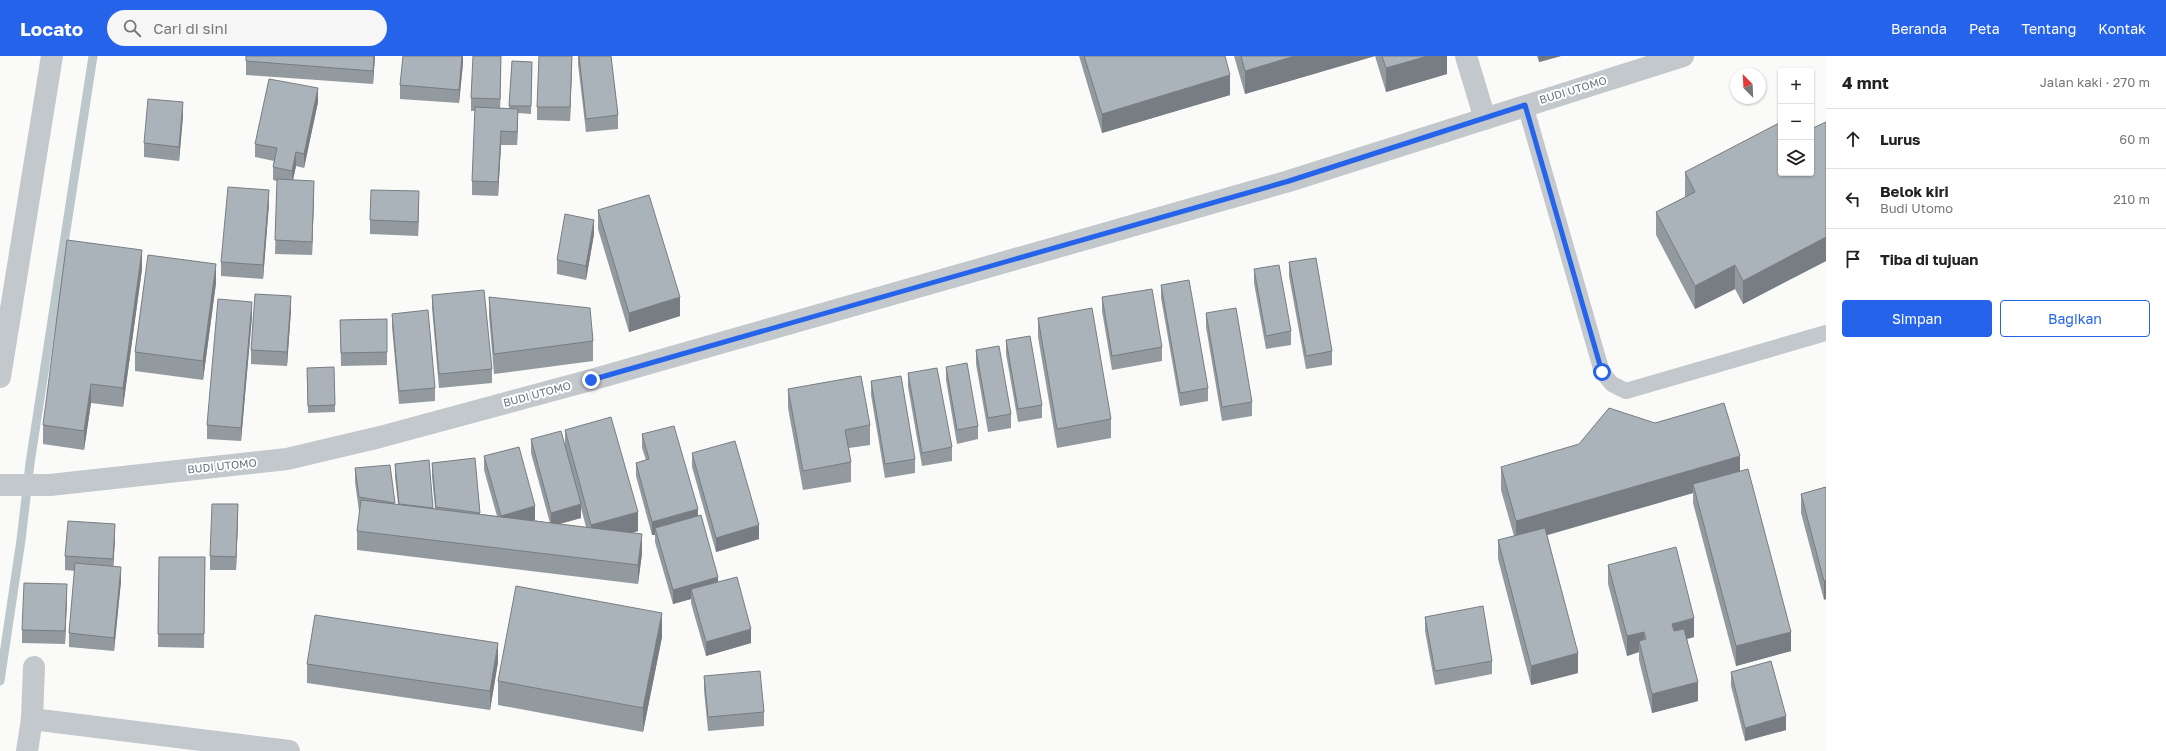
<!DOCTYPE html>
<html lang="id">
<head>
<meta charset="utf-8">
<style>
	:root { --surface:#fff; --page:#f6f6f6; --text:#222; --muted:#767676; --line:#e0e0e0; --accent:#2563eb }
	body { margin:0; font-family:"Golos Text",sans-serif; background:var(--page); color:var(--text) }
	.controls { position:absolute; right:12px; top:12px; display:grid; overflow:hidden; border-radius:4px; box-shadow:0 1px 3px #0004 }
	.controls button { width:36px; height:36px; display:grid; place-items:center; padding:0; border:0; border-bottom:1px solid var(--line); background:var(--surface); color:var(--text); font:20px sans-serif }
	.compass { position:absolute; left:1730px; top:12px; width:36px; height:36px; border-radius:50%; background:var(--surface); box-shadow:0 1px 3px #0004; rotate:336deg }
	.stop { position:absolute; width:12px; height:12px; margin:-9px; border:3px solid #2563eb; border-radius:50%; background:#fff }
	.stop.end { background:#2563eb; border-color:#fff; box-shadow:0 1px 4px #0008 }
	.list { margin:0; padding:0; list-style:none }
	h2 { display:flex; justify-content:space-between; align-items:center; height:52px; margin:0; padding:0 16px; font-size:17px }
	h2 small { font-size:13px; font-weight:400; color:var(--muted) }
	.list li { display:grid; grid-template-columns:26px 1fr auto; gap:12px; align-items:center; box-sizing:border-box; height:60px; padding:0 16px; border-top:1px solid var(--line) }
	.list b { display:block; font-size:15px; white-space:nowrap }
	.list p { margin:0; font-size:13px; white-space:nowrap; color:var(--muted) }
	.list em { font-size:13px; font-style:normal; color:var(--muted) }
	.actions { display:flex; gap:8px; padding:12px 16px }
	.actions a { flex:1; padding:9px 0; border:1px solid var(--accent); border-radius:4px; text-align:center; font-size:14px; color:var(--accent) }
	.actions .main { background:var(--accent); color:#fff }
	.icon { flex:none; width:22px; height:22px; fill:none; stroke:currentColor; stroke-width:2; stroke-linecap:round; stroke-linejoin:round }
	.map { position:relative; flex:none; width:1826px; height:695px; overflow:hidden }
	header { display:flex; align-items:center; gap:24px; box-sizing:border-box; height:56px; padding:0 20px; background:var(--accent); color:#fff }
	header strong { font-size:19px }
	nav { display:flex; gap:22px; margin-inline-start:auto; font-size:14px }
	.search { width:280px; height:36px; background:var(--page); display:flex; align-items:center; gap:10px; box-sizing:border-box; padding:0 14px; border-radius:22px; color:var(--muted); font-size:15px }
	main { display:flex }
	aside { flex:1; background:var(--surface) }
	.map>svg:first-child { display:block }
</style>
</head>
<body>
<header>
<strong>Locato</strong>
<div class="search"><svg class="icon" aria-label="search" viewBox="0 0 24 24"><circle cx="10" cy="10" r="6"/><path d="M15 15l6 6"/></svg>Cari di sini</div>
<nav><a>Beranda</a><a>Peta</a><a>Tentang</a><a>Kontak</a></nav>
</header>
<main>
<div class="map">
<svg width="1826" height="695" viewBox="0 0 1826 695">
	<rect width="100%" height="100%" fill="#fafaf8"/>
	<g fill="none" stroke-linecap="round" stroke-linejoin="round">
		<!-- stream -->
		<polyline stroke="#bbc7cb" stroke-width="9" points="0,625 21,484 30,407 93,0"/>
		<!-- service -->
		<polyline stroke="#c3c8cc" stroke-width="16" points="1525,49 1602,316 1612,328 1626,335 1826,277"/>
		<!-- minor -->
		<g stroke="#c3c8cc" stroke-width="22">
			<polyline points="1466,0 1485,63"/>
			<polyline points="0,321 52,0"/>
			<polyline points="32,663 289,695"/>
			<polyline points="27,695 32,663 34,611"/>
		</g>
		<!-- tertiary -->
		<polyline stroke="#c3c8cc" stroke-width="22" points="0,429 50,429 287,403 380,381 591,324 1289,125 1683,0"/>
	</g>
	<!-- wall -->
	<g fill="#929a9f" fill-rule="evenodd">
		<polygon points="375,0 373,28 246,19 246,5"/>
		<polygon points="463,0 463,7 459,47 400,43 400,29"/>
		<polygon points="578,0 611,0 618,59 618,73 586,76 578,8"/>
		<polygon points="1079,0 1225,0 1230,39 1102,77"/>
		<polygon points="1234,0 1447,0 1447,18 1386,36 1375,0 1245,38"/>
		<polygon points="1537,0 1561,0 1539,6"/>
		<polygon points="512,5 532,6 531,58 518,57 517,89 501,89 498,140 472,139 472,125 475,55 471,55 471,42 501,11 500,52 509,52"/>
		<polygon points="572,7 570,65 537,64 537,51"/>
		<polygon points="318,46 304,112 296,110 293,124 314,138 312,199 275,198 277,125 273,124 273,111 274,105 255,101 255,88"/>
		<polygon points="183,60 179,105 144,101 144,87"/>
		<polygon points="1826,66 1826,205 1743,248 1735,233 1695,253 1656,179 1656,156 1685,141 1685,116 1781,117"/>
		<polygon points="269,148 263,223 221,220 221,206"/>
		<polygon points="419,149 418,180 370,178 370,164"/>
		<polygon points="598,154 680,260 629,276 598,173"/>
		<polygon points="594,178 586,224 557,218 557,204"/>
		<polygon points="1289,206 1332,295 1332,309 1306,313 1289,220"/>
		<polygon points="142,213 123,351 91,347 84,394 43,388 43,369"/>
		<polygon points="1254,213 1291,275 1291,289 1266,293 1254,227"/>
		<polygon points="216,227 203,324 135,315 135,296"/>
		<polygon points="1161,229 1208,332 1208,345 1180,350 1161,242"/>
		<polygon points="432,239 492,313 492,327 439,332 432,252"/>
		<polygon points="489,241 593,285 593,305 494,318 489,260"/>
		<polygon points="1102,241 1162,291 1162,305 1112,314 1102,255"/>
		<polygon points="291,254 287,310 251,308 251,294"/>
		<polygon points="1206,257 1252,346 1252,360 1222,365 1206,271"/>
		<polygon points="392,258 435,332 435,345 399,348 392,271"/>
		<polygon points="252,260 241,385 207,383 207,369"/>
		<polygon points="1038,262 1111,363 1111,382 1057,392 1038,281"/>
		<polygon points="387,263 387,309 341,310 340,264"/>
		<polygon points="1006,284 1042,349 1042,362 1018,366 1006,298"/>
		<polygon points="976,294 1011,358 1011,372 988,376 976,308"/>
		<polygon points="946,311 978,370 978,383 957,388 946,324"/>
		<polygon points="908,317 952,391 952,405 922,410 908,331"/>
		<polygon points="307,319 335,349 335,356 308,357"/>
		<polygon points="871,325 915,403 915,417 885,422 871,339"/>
		<polygon points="788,333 870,369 870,389 849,392 851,406 851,426 803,434 788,352"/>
		<path d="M565 374 638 475 633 477 642 497 638 528 357 494V475L360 455H359L355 426V412L395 448H398L395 421V408L433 452H435L432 421V407L475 402 480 458 497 460 484 414V400L535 464H533L550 467 531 397V383L565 388ZM581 452 586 471 560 468 581 462Z"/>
		<polygon points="642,378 698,460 718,526 751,587 706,600 691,547 691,543 673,548 655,486 655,479 652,479 636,420 636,407 646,404 642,392"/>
		<polygon points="692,397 759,483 716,496 692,411"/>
		<polygon points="1501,411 1740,415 1791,595 1736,610 1693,447 1693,437 1547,479 1578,617 1531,629 1498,503 1498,484 1514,480 1501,434"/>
		<polygon points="1826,431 1824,544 1801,457 1801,438"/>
		<polygon points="238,462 236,514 210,514 210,500"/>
		<polygon points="115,482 113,511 121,525 114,595 69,591 69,577 75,515 65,514 65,500"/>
		<polygon points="159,501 205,501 204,592 158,591"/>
		<polygon points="1608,509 1694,581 1687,583 1698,645 1652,657 1639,604 1639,596 1627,600 1608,528"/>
		<polygon points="67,542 65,588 22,587 22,574"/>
		<polygon points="1425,561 1492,605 1492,618 1435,629 1425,575"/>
		<polygon points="662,581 643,676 498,649 498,625"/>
		<polygon points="498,606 490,654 307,627 307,608"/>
		<polygon points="1731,616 1786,674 1745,685 1731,630"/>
		<polygon points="704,620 764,656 764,670 708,675 704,634"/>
	</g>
	<!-- shaded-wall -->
	<g fill="#777d82">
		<polygon points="374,0 375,0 373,28 373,15"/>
		<polygon points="462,0 463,0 463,7 459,47 459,34"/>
		<polygon points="501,0 501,11 500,56 500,43"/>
		<polygon points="572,0 572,7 570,65 570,51"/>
		<polygon points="1295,0 1375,0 1245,38 1245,15"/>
		<polygon points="1428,0 1447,0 1447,18 1386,36 1386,12"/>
		<polygon points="1539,0 1561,0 1539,6"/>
		<polygon points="1230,19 1230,39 1102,77 1102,58"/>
		<polygon points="318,32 318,46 304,112 304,98"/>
		<polygon points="183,46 183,60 179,105 179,91"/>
		<polygon points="518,53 518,66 517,89 517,76"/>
		<polygon points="501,75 501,89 498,140 498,126"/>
		<polygon points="296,96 296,110 292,128 292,115"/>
		<polygon points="314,125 314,138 312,199 312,186"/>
		<polygon points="269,134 269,148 263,223 263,209"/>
		<polygon points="419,135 419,149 418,180 418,166"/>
		<polygon points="594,164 594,178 586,224 586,210"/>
		<polygon points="1826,181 1826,205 1743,248 1743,225"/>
		<polygon points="142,194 142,213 123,351 123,332"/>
		<polygon points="216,208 216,227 203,324 203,305"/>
		<polygon points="1735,209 1735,233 1695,253 1695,230"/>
		<polygon points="291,240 291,254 287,310 287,296"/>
		<polygon points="680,241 680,260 629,276 629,257"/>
		<polygon points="252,246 252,260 241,385 241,372"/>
		<polygon points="91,328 91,347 84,394 84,375"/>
		<polygon points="1740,400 1740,424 1693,428 1693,437 1516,488 1516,465"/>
		<polygon points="238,448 238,462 236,514 236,501"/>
		<polygon points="581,448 581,462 551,470 551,457"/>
		<polygon points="535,450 535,464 501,473 501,460"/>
		<polygon points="698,453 698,466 655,472 655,479 652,479 652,466"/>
		<polygon points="638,456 638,475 591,488 591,469"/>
		<polygon points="115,468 115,482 113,517 113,503"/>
		<polygon points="759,469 759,483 716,496 716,482"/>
		<polygon points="642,478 642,497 638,528 638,509"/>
		<polygon points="121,511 121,525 114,595 114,582"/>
		<polygon points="718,521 718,535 691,533 691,543 673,548 673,534"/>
		<polygon points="1826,524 1826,543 1824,544 1824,525"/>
		<polygon points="67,528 67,542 65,588 65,575"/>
		<polygon points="662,557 662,581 643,676 643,652"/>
		<polygon points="1694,562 1694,581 1672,587 1672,568"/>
		<polygon points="751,573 751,587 706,600 706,586"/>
		<polygon points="1644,576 1644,595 1639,585 1639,596 1627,600 1627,580"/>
		<polygon points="1791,576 1791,595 1736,610 1736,590"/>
		<polygon points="498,587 498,606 490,654 490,635"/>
		<polygon points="1578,597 1578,617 1531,629 1531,610"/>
		<polygon points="1698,626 1698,645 1652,657 1652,638"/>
		<polygon points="1786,660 1786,674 1745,685 1745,672"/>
	</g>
	<!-- building -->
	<g fill="#aab3b9" stroke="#777d82">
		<polygon points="246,0 374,0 373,15 246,5"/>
		<polygon points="403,0 462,0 459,34 400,29"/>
		<polygon points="473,0 501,0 500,43 471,42"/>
		<polygon points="539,0 572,0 570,51 537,51"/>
		<polygon points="579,0 611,0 618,59 586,63"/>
		<polygon points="1084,0 1225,0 1230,19 1102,58"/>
		<polygon points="1241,0 1295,0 1245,15"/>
		<polygon points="1382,0 1428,0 1386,12"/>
		<polygon points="512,5 532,6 531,50 509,50"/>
		<polygon points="269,23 318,32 304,98 296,96 292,115 273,111 277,92 255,88"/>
		<polygon points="148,43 183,46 179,91 144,87"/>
		<polygon points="475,51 518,53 517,76 501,75 498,126 472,125"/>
		<polygon points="1781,66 1781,117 1811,117 1811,73 1826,66 1826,181 1743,225 1735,209 1695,230 1656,156 1695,136 1685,116"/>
		<polygon points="277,123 314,125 312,186 275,184"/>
		<polygon points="228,131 269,134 263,209 221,206"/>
		<polygon points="371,134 419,135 418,166 370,164"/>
		<polygon points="649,139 680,241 629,257 598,154"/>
		<polygon points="565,158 594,164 586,210 557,204"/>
		<polygon points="67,184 142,194 123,332 91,328 84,375 43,369"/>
		<polygon points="148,199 216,208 203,305 135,296"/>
		<polygon points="1316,202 1332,295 1306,300 1289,206"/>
		<polygon points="1279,209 1291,275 1266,280 1254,213"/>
		<polygon points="1189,224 1208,332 1180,337 1161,229"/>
		<polygon points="1152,233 1162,291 1112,300 1102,241"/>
		<polygon points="484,234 492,313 439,318 432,239"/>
		<polygon points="255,238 291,240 287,296 251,294"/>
		<polygon points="489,241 590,252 593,285 494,298"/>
		<polygon points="218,243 252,246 241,372 207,369"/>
		<polygon points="1092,252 1111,363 1057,373 1038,262"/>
		<polygon points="1236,252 1252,346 1222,351 1206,257"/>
		<polygon points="428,254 435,332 399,335 392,258"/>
		<polygon points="387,263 387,296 341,297 340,264"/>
		<polygon points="1030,280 1042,349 1018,353 1006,284"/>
		<polygon points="999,290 1011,358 988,362 976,294"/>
		<polygon points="967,307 978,370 957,374 946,311"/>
		<polygon points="334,311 335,349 308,350 307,312"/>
		<polygon points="937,312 952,391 922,397 908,317"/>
		<polygon points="861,320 870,369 845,374 851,406 803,415 788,333"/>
		<polygon points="901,320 915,403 885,408 871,325"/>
		<polygon points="1724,347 1740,400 1516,465 1501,411 1579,388 1609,352 1655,367"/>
		<polygon points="611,361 638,456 591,469 565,374"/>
		<polygon points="674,370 698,453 652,466 636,407 649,403 642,378"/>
		<polygon points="561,375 581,448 551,457 531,383"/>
		<polygon points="735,385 759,469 716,482 692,397"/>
		<polygon points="519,391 535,450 501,460 484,400"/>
		<polygon points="475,402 480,457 436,451 432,407"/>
		<polygon points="429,404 433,452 399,448 395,408"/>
		<polygon points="390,409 395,447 359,441 355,412"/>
		<polygon points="1748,413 1791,576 1736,590 1693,428"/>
		<polygon points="1826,431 1826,524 1824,525 1801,438"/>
		<polygon points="361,444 642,478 638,509 357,475"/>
		<polygon points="212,448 238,448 236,501 210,500"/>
		<polygon points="701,459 718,521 673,534 655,472"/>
		<polygon points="68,465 115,468 113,503 65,500"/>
		<polygon points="1545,472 1578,597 1531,610 1498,484"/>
		<polygon points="1676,491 1694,562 1672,568 1674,575 1684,573 1698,626 1652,638 1639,585 1646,583 1644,576 1627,580 1608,509"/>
		<polygon points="159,501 205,501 204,578 158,578"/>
		<polygon points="75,507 121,511 114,582 69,577"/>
		<polygon points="737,521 751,573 706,586 691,533"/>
		<polygon points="24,527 67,528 65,575 22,574"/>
		<polygon points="516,530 662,557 643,652 498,625"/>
		<polygon points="1483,550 1492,605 1435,615 1425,561"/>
		<polygon points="315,559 498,587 490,635 307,608"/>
		<polygon points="1771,605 1786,660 1745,672 1731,616"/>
		<polygon points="760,615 764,656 708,661 704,620"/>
	</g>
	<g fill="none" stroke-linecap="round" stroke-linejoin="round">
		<!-- route -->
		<polyline stroke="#2563eb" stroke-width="5" points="591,324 1289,125 1525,49 1602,316"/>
	</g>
	<g text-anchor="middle" stroke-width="4" stroke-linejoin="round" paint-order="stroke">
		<!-- street labels -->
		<g font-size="11" fill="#657683" stroke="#fff">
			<text transform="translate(1573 34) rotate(-17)" y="4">BUDI UTOMO</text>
			<text transform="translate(537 338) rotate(-15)" y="4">BUDI UTOMO</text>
			<text transform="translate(222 410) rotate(-6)" y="4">BUDI UTOMO</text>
		</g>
	</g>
</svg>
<div class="controls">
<button>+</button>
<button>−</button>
<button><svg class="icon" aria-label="layers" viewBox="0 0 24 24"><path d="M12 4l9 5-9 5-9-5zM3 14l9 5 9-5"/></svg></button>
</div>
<svg class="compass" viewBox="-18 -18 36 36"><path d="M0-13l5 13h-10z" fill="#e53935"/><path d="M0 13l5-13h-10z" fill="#767676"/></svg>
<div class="stop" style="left:1602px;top:316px"></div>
<div class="stop end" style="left:591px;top:324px"></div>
</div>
<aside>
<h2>4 mnt<small>Jalan kaki · 270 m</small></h2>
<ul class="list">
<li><svg class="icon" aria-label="ahead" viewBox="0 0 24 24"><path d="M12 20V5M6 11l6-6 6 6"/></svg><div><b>Lurus</b></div><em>60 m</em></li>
<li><svg class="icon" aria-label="left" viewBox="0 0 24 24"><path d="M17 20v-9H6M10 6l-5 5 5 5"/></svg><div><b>Belok kiri</b><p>Budi Utomo</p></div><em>210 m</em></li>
<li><svg class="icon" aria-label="arrive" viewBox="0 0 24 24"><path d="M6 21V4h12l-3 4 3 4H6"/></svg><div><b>Tiba di tujuan</b></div></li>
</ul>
<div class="actions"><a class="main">Simpan</a><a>Bagikan</a></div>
</aside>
</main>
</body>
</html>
